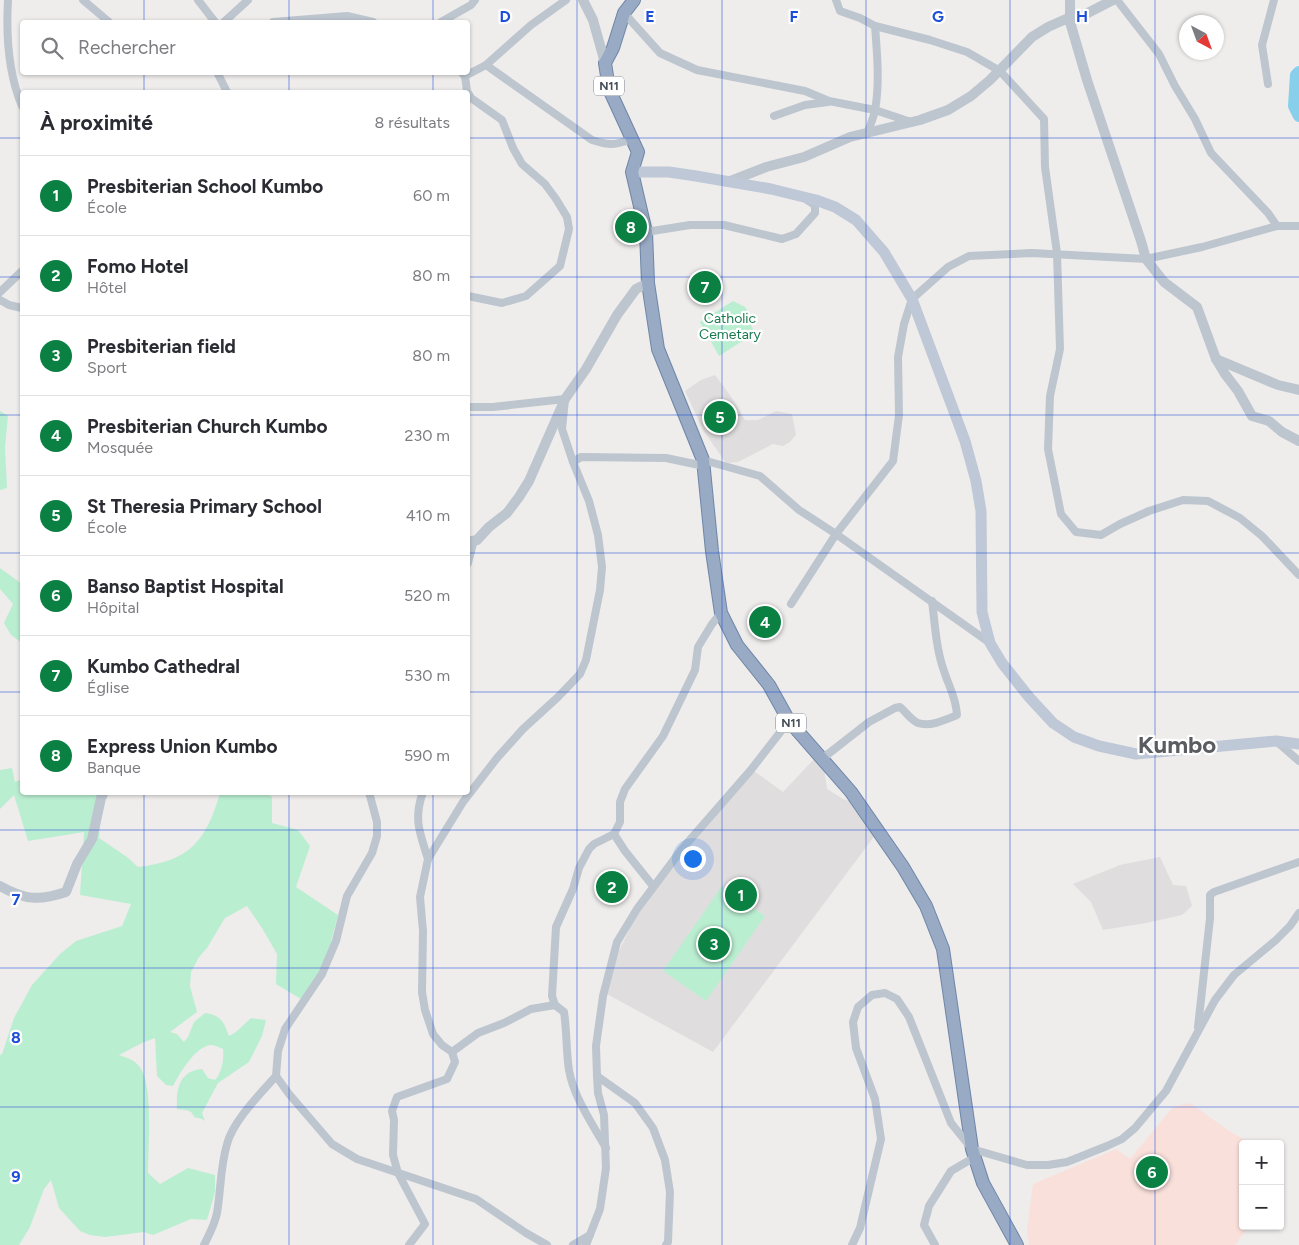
<!DOCTYPE html>
<html lang="fr">
<head>
<meta charset="utf-8">
<style>
	:root { --surface:#fff; --page:#f7f7f7; --text:#2b2b33; --muted:#7c7c81; --line:#e1e1e2; --accent:#0b8043 }
	body { margin:0; font-family:Figtree,sans-serif; background:var(--page); color:var(--text) }
	.controls { position:absolute; right:15px; bottom:15px; display:grid; overflow:hidden; border-radius:5px; box-shadow:0 1px 4px #0004 }
	.controls button { width:45px; height:45px; display:grid; place-items:center; padding:0; border:0; border-bottom:1px solid var(--line); background:var(--surface); color:var(--text); font:25px sans-serif }
	.compass { position:absolute; left:1179px; top:15px; width:45px; height:45px; border-radius:50%; background:var(--surface); box-shadow:0 1px 4px #0004; rotate:139deg }
	.you { position:absolute; left:692px; top:858px; width:18px; height:18px; margin:-12px; border:4px solid #fff; border-radius:50%; background:#1a73e8; box-shadow:0 0 0 8px #1a73e833 }
	.badge { display:grid; place-items:center; width:32px; height:32px; border-radius:50%; background:var(--accent); color:#fff; font-size:16px; font-weight:700 }
	.pin { position:absolute; translate:-50% -50%; border:2px solid #fff; box-shadow:0 1px 5px #0006 }
	.list { margin:0; padding:0; list-style:none }
	h2 { display:flex; justify-content:space-between; align-items:center; height:65px; margin:0; padding:0 20px; font-size:21px }
	h2 small { font-size:16px; font-weight:400; color:var(--muted) }
	.list li { display:grid; grid-template-columns:32px 1fr auto; gap:15px; align-items:center; box-sizing:border-box; height:80px; padding:0 20px; border-top:1px solid var(--line) }
	.list b { display:block; font-size:19px; white-space:nowrap }
	.list p { margin:0; font-size:16px; white-space:nowrap; color:var(--muted) }
	.list em { font-size:16px; font-style:normal; color:var(--muted) }
	.icon { flex:none; width:28px; height:28px; fill:none; stroke:currentColor; stroke-width:2; stroke-linecap:round; stroke-linejoin:round }
	.map { position:relative; flex:none; width:1299px; height:1245px; overflow:hidden }
	.search { position:absolute; background:var(--surface); box-shadow:0 1px 4px #0004; left:20px; top:20px; width:450px; height:55px; display:flex; align-items:center; gap:12px; box-sizing:border-box; padding:0 18px; border-radius:5px; color:var(--muted); font-size:19px }
	.panel { position:absolute; background:var(--surface); box-shadow:0 1px 4px #0004; left:20px; top:90px; width:450px; height:705px; border-radius:5px }
	.map>svg:first-child { display:block }
</style>
</head>
<body>
<div class="map">
<svg width="1299" height="1245" viewBox="0 0 1299 1245">
	<rect width="100%" height="100%" fill="#efecec"/>
	<!-- education -->
	<g fill="#e0ddde">
		<polygon points="715,375 730,395 745,420 758,420 776,411 792,414 796,435 790,442 783,446 773,444 738,462 726,463 703,430 685,391 701,380"/>
		<polygon points="815,758 824,768 827,789 843,799 849,801 876,834 713,1052 607,994 617,955 634,920 670,869 716,813 754,771 783,792"/>
		<polygon points="1160,857 1173,885 1186,886 1192,906 1182,915 1146,923 1103,930 1091,902 1073,884 1120,865"/>
	</g>
	<!-- medical -->
	<polygon fill="#fae0db" points="1190,1103 1229,1131 1253,1144 1243,1144 1243,1226 1249,1226 1235,1245 1029,1245 1027,1229 1033,1184 1116,1149 1130,1159 1173,1107"/>
	<!-- green -->
	<g fill="#baeed1">
		<polygon points="733,301 745,307 755,323 751,326 755,333 719,356 700,322"/>
		<polygon points="0,411 8,416 5,447 7,488 0,490"/>
		<polygon points="0,568 22,584 22,643 11,635 4,623 13,604 0,589"/>
		<path d="M12 768 15 782 22 779V792L103 793 99 838 127 857 138 867C190 861 206 841 220 793H266L272 797V823L298 830 310 846 296 887 338 915 332 938 326 975 306 1002 276 984 277 954 262 928 247 906 225 918 207 948 199 957 191 972 190 986 197 1012 170 1032 177 1034 184 1042 188 1037 194 1022 205 1013C221 1015 224 1022 229 1036L236 1032 251 1018 266 1020 262 1036 249 1062 218 1083 202 1113 205 1121 202 1119 194 1117C191 1108 185 1111 177 1109 176 1089 179 1071 202 1069L208 1078 215 1080C222 1072 224 1059 223 1049 220 1048 215 1045 212 1045 196 1045 180 1073 173 1086L166 1085 157 1076 155 1038 142 1043 119 1055C127 1058 133 1059 139 1066 154 1083 148 1148 148 1173L160 1184 188 1168 215 1175V1192L207 1220 191 1219 153 1235 144 1232 105 1237 90 1235 80 1231 59 1208 51 1180 44 1189 30 1227 19 1245H0V1055L2 1054 14 1018 32 985 60 954 76 941 122 926 131 904 80 895 84 832 28 841 14 795 0 809V770Z"/>
		<polygon points="722,886 765,916 706,1001 663,971"/>
	</g>
	<g fill="none" stroke-linecap="round" stroke-linejoin="round">
		<!-- river -->
		<polyline stroke="#87cfeb" stroke-width="12" points="1299,72 1296,75 1294,106 1299,116"/>
		<defs>
			<polyline id="trunk" points="634,0 624,13 613,48 605,63 609,89 638,152 632,172 646,232 648,283 658,349 703,460 712,551 721,613 737,645 769,685 789,721 851,792 903,867 926,906 943,949 972,1149 983,1183 1017,1245"/>
		</defs>
		<!-- trunk casing -->
		<use href="#trunk" stroke="#6f86a7" stroke-width="14"/>
		<!-- minor -->
		<g stroke="#bdc6cf" stroke-width="8">
			<path d="M8 0C6 35 8 73 22 106"/>
			<polyline points="83,0 109,22"/>
			<polyline points="198,0 215,22"/>
			<polyline points="836,0 840,11 860,18 875,26 930,40 967,52 1000,71 1044,119 1045,167 1057,253 1060,349 1050,396 1048,449 1061,514 1076,532 1101,535 1120,524 1149,511 1183,500 1208,501 1240,518 1262,536 1299,575"/>
			<polyline points="1117,0 1159,54 1175,86 1195,119 1211,153 1268,213 1277,226"/>
			<polyline points="624,13 660,53 697,70 805,91 829,101 875,110 911,122"/>
			<polyline points="224,22 248,0"/>
			<polyline points="273,22 347,16 373,22"/>
			<polyline points="441,22 471,5 475,0"/>
			<path d="M486 65 592 140C610 146 615 145 632 139"/>
			<polyline points="217,72 227,92"/>
			<polyline points="461,72 465,76 467,91 471,98 502,120 513,148 522,164 545,184 556,199 567,217 569,229 560,266 526,296 502,303 468,296"/>
			<polyline points="465,76 486,65 531,25 566,0"/>
			<polyline points="1268,84 1262,45 1274,0"/>
			<polyline points="774,116 805,105 828,102"/>
			<path d="M868 132C870 125 874 117 875 110 880 84 877 52 875 26"/>
			<polyline points="646,232 690,225 724,225 782,239 796,234 815,213 815,205 807,200"/>
			<polyline points="0,292 22,271"/>
			<polyline points="0,300 9,305 22,308"/>
			<polyline points="703,460 760,476 799,510 836,534 990,643"/>
			<polyline points="573,462 581,457 666,458 704,466"/>
			<polyline points="468,563 474,540"/>
			<polyline points="791,604 836,534 893,461 899,415 898,357 904,324 912,299 948,267 969,256 1032,253 1146,259 1202,247 1277,226 1299,226"/>
			<polyline points="1276,741 1299,761"/>
			<path d="M823 758 869 722 895 708 900 707C905 711 911 720 918 723 930 727 945 720 957 715 956 697 949 687 944 671 936 649 935 624 932 601"/>
			<polyline points="369,792 377,822 377,836 372,853 347,896 336,941 322,974 285,1029 278,1051 276,1076 289,1094 332,1144 357,1159 476,1199 526,1233 547,1245"/>
			<path d="M423 792C413 819 420 833 428 859"/>
			<polyline points="614,834 625,851 653,886"/>
			<polyline points="1198,1027 1210,918 1210,895 1214,892 1299,862"/>
			<polyline points="452,1052 478,1033 504,1023 531,1009 555,1005"/>
			<polyline points="597,1076 635,1103 653,1128 665,1160 670,1192 668,1242 666,1245"/>
			<path d="M606 1148C593 1125 573 1096 569 1070 566 1051 567 1031 564 1012L555 1005 552 996 556 927 573 889 579 868 589 849 594 844 614 834 620 822V802L625 789 663 736 695 670 698 647 712 624 721 613"/>
			<path d="M204 1245C209 1235 215 1224 217 1213 221 1190 220 1168 227 1144 233 1121 260 1094 276 1076"/>
			<polyline points="409,1245 425,1224 398,1173 393,1155 394,1120 392,1111 397,1097 447,1079 455,1062 452,1052 442,1045 433,1034 425,1010 422,992 423,931 420,897 428,859 463,802 497,758 523,729 558,697 580,674 586,660 600,590 602,567 598,535 589,501 573,462 562,429 565,399 493,407 468,407"/>
			<polyline points="573,1245 590,1235"/>
			<polyline points="586,1245 600,1209 606,1168 604,1115 598,1093 597,1076 596,1046 603,996 617,942 637,909 682,849 750,771 789,721"/>
			<polyline points="852,1245 860,1228 881,1139 875,1099 856,1048 853,1022 858,1007 872,995 885,993 897,999 909,1017 951,1123 972,1149 1027,1165 1048,1165 1067,1162 1107,1146 1122,1139 1135,1128 1166,1091 1215,1000 1234,975 1276,940 1290,926 1299,913"/>
			<polyline points="935,1245 924,1225 929,1206 951,1171 975,1157"/>
		</g>
		<!-- tertiary -->
		<g stroke="#bdc6cf" stroke-width="10">
			<polyline points="583,0 593,20 605,63"/>
			<polyline points="1070,0 1070,22 1087,80 1141,241 1146,259 1164,282 1197,307 1216,359 1225,374 1238,391 1252,416 1269,421 1282,432 1299,441"/>
			<polyline points="728,182 766,167 804,157 850,137 920,120 948,110 971,96 990,80 1032,37 1048,27 1066,19 1070,22 1113,0"/>
			<polyline points="1216,359 1278,385 1299,390"/>
			<polyline points="468,542 477,540 489,527 507,513 519,497 529,481 565,399 586,369 617,315 636,289 648,283"/>
			<path d="M0 886C25 900 39 901 66 892L77 864 92 839 101 798 104 792"/>
		</g>
		<!-- secondary -->
		<polyline stroke="#bfc8d6" stroke-width="11" points="632,172 669,172 696,176 771,189 816,200 835,207 856,220 884,252 912,299 965,441 976,481 981,511 982,612 990,643 1002,663 1029,697 1053,723 1074,737 1099,746 1136,754 1276,741 1299,744"/>
		<!-- trunk -->
		<use href="#trunk" stroke="#98aac4" stroke-width="12"/>
	</g>
	<!-- grid -->
	<path fill="none" stroke="#1d4ed8" stroke-width="1" stroke-opacity="0.55" d="M144 0V22M289 0V22M433 0V22M577 0V1245M722 0V1245M866 0V1245M1010 0V1245M1155 0V1245M144 72V92M289 72V92M433 72V92M0 138H22M468 138H1299M0 277H22M468 277H1299M0 415H22M468 415H1299M0 553H22M468 553H1299M0 692H22M468 692H1299M144 792V1245M289 792V1245M433 792V1245M0 830H1299M0 968H1299M0 1107H1299"/>
	<g text-anchor="middle" stroke-width="4.5" stroke-linejoin="round" paint-order="stroke">
		<!-- shield labels -->
		<g fill="#fff" stroke="#7d838b" stroke-width="1">
			<rect x="594" y="76.5" width="30" height="19" rx="4"/>
			<rect x="776" y="713.5" width="30" height="19" rx="4"/>
		</g>
		<g font-size="12" font-weight="bold" fill="#454e59">
			<text x="609" y="90">N11</text>
			<text x="791" y="727">N11</text>
		</g>
		<!-- park labels -->
		<g font-size="14" fill="#177a4f" stroke="#fff">
			<text x="730" y="323">Catholic<tspan x="730" dy="16">Cemetary</tspan></text>
		</g>
		<!-- town labels -->
		<g font-size="24" font-weight="bold" fill="#595c61" stroke="#fff">
			<text x="1177" y="753">Kumbo</text>
		</g>
	</g>
	<g font-size="16" text-anchor="middle" font-weight="bold" fill="#1d4ed8" stroke="#fff" stroke-width="4.5" stroke-linejoin="round" paint-order="stroke">
		<text x="505" y="22">D</text>
		<text x="650" y="22">E</text>
		<text x="794" y="22">F</text>
		<text x="938" y="22">G</text>
		<text x="1082" y="22">H</text>
		<text x="16" y="905">7</text>
		<text x="16" y="1043">8</text>
		<text x="16" y="1182">9</text>
	</g>
</svg>
<div class="controls">
<button>+</button>
<button>−</button>
</div>
<svg class="compass" viewBox="-18 -18 36 36"><path d="M0-13l5 13h-10z" fill="#e53935"/><path d="M0 13l5-13h-10z" fill="#7c7c81"/></svg>
<div class="you"></div>
<div class="pin badge" style="left:741px;top:895px">1</div>
<div class="pin badge" style="left:612px;top:887px">2</div>
<div class="pin badge" style="left:714px;top:944px">3</div>
<div class="pin badge" style="left:765px;top:622px">4</div>
<div class="pin badge" style="left:720px;top:417px">5</div>
<div class="pin badge" style="left:1152px;top:1172px">6</div>
<div class="pin badge" style="left:705px;top:287px">7</div>
<div class="pin badge" style="left:631px;top:227px">8</div>
<div class="search"><svg class="icon" aria-label="search" viewBox="0 0 24 24"><circle cx="10" cy="10" r="6"/><path d="M15 15l6 6"/></svg>Rechercher</div>
<section class="panel">
<h2>À proximité<small>8 résultats</small></h2>
<ul class="list">
<li><span class="badge">1</span><div><b>Presbiterian School Kumbo</b><p>École</p></div><em>60 m</em></li>
<li><span class="badge">2</span><div><b>Fomo Hotel</b><p>Hôtel</p></div><em>80 m</em></li>
<li><span class="badge">3</span><div><b>Presbiterian field</b><p>Sport</p></div><em>80 m</em></li>
<li><span class="badge">4</span><div><b>Presbiterian Church Kumbo</b><p>Mosquée</p></div><em>230 m</em></li>
<li><span class="badge">5</span><div><b>St Theresia Primary School</b><p>École</p></div><em>410 m</em></li>
<li><span class="badge">6</span><div><b>Banso Baptist Hospital</b><p>Hôpital</p></div><em>520 m</em></li>
<li><span class="badge">7</span><div><b>Kumbo Cathedral</b><p>Église</p></div><em>530 m</em></li>
<li><span class="badge">8</span><div><b>Express Union Kumbo</b><p>Banque</p></div><em>590 m</em></li>
</ul>
</section>
</div>
</body>
</html>
